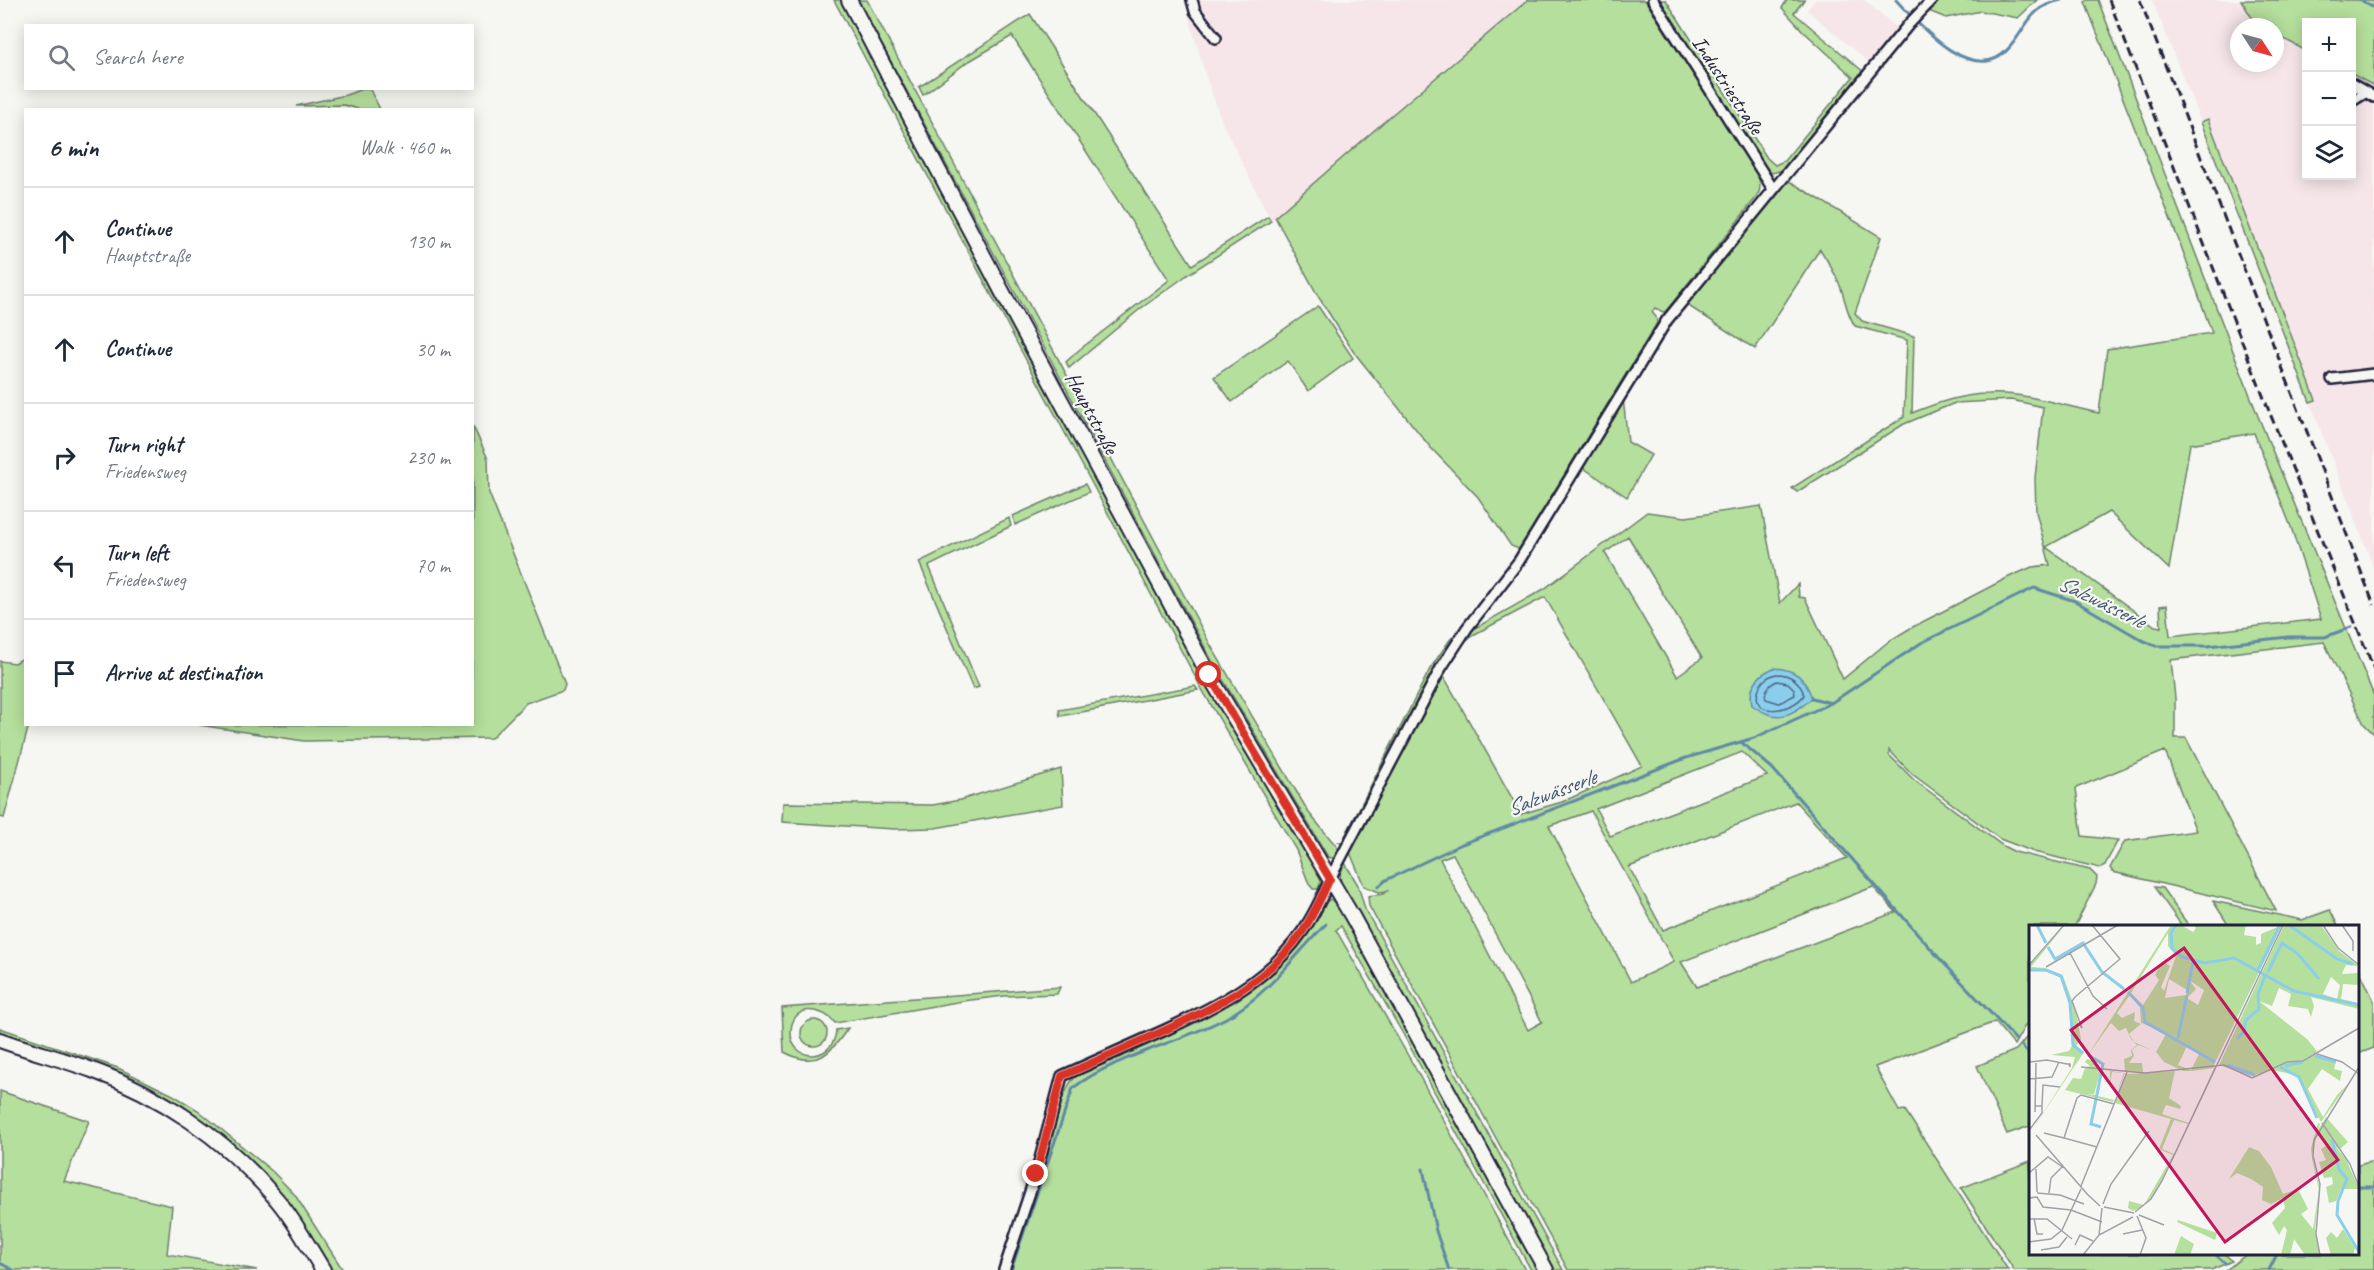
<!DOCTYPE html>
<html lang="en">
<head>
<meta charset="utf-8">
<style>
	:root { --surface:#fff; --page:#f2f2f3; --text:#1f2937; --muted:#747a83; --line:#e0e1e3 }
	body { margin:0; font-family:Caveat,sans-serif; background:var(--page); color:var(--text) }
	.controls { position:absolute; right:18px; top:18px; display:grid; overflow:hidden; border-radius:0px; box-shadow:0 3px 15px #0003 }
	.controls button { width:54px; height:54px; display:grid; place-items:center; padding:0; border:0; border-bottom:2px solid var(--line); background:var(--surface); color:var(--text); font:30px sans-serif }
	.compass { position:absolute; left:2230px; top:18px; width:54px; height:54px; border-radius:50%; background:var(--surface); box-shadow:0 3px 15px #0003; rotate:126deg }
	.stop { position:absolute; width:18px; height:18px; margin:-14px; border:4px solid #d93025; border-radius:50%; background:#fff }
	.stop.end { background:#d93025; border-color:#fff; box-shadow:0 2px 6px #0008 }
	.list { margin:0; padding:0; list-style:none }
	h2 { display:flex; justify-content:space-between; align-items:center; height:78px; margin:0; padding:0 24px; font-size:26px }
	h2 small { font-size:20px; font-weight:400; color:var(--muted) }
	.list li { display:grid; grid-template-columns:39px 1fr auto; gap:18px; align-items:center; box-sizing:border-box; height:108px; padding:0 24px; border-top:2px solid var(--line) }
	.list b { display:block; font-size:22px; white-space:nowrap }
	.list p { margin:0; font-size:20px; white-space:nowrap; color:var(--muted) }
	.list em { font-size:20px; font-style:normal; color:var(--muted) }
	.icon { flex:none; width:33px; height:33px; fill:none; stroke:currentColor; stroke-width:2; stroke-linecap:round; stroke-linejoin:round }
	.map { position:relative; flex:none; width:2374px; height:1270px; overflow:hidden }
	.search { position:absolute; background:var(--surface); box-shadow:0 3px 15px #0003; left:24px; top:24px; width:450px; height:66px; display:flex; align-items:center; gap:15px; box-sizing:border-box; padding:0 21px; border-radius:0px; color:var(--muted); font-size:22px }
	.panel { position:absolute; background:var(--surface); box-shadow:0 3px 15px #0003; left:24px; top:108px; width:450px; height:618px; border-radius:0px }
	.map>svg:first-child { display:block }
</style>
</head>
<body>
<div class="map">
<svg width="2374" height="1270" viewBox="0 0 2374 1270">
	<rect width="100%" height="100%" fill="#f6f6f2"/>
	<filter id="ink" filterUnits="userSpaceOnUse"><feTurbulence type="fractalNoise" baseFrequency=".0167" numOctaves="2"/><feDisplacementMap in="SourceGraphic" scale="12" xChannelSelector="R" yChannelSelector="G"/><feConvolveMatrix kernelMatrix="1 2 1 2 8 2 1 2 1" color-interpolation-filters="sRGB"/></filter>
	<g filter="url(#ink)">
		<!-- built -->
		<g fill="#f6e6ea">
			<polygon points="1184,0 1528,0 1394,113 1271,221 1222,122 1206,77"/>
			<polygon points="1815,0 1864,0 1900,30 1872,65 1807,10"/>
			<polygon points="2152,0 2241,0 2257,25 2261,27 2239,27 2239,63 2275,63 2275,34 2306,51 2306,176 2352,176 2352,74 2374,86 2374,568 2310,402 2316,399 2254,236 2208,119 2201,122"/>
		</g>
		<!-- green -->
		<g fill="#b5df9c" stroke="#6c806c" stroke-width="1.5" fill-rule="evenodd">
			<polygon points="834,0 843,0 1320,872 1322,879 1318,889 1313,889 1309,884 1296,850 1200,686"/>
			<polygon points="858,0 867,0 1211,646 1309,813 1338,848 1339,852 1336,859 1328,857 1216,668"/>
			<path d="M1528 0H1645L1758 176C1761 185 1761 191 1755 199L1666 311 1663 312 1655 308 1652 312 1656 317 1657 323 1519 549 1511 546 1478 497 1431 448 1353 351 1318 296 1275 217 1394 113Z"/>
			<polygon points="1657,0 1666,0 1767,158 1775,165 1784,161 1853,77 1802,30 1782,8 1787,0 1804,0 1794,13 1865,73 1793,160 1783,170 1772,173 1763,165"/>
			<polygon points="1936,0 2037,0 2018,18 1981,11 1946,18 1926,10"/>
			<path d="M2088 0H2098L2258 416 2374 696V734L2364 724 2324 642 2171 660 2175 698V738H2186L2276 911 2113 872 2110 868 2125 841 2196 831 2165 751 2076 788 2082 836 2118 840 2105 865 2100 868 2034 852 2000 839 1912 774 1889 750V755L1914 780 2003 846 2015 852 2090 870 2097 877 2096 884 2075 926H2030V1017L2014 1045 1995 1022 1875 1067 1899 1111 1905 1110 2008 1270H1568L1369 906 1368 896 1383 894 1387 891 1379 892 1364 886 1349 850 1442 673 1521 814 1562 802 1642 766 1545 597 1473 635 1457 648 1471 628 1479 626 1544 589 1647 512 1686 517 1761 506 1780 603 1798 584 1799 597 1805 598 1843 679 1889 641 1909 629 2009 577 2032 567 2050 565 2036 512 2035 478 2043 407 2011 400 1955 403 1904 424 1797 492 1792 488 1904 417 1907 340 1855 326C1846 313 1845 297 1839 283 1834 271 1827 260 1820 249L1755 349 1684 303 1786 179 1881 237 1855 313 1862 321 1914 336 1912 413C1937 403 1962 394 1989 394 2025 392 2064 406 2099 413L2107 349 2212 333 2181 246 2085 2ZM2254 433 2291 527 2321 619 2170 636 2167 605 2160 606 2161 627 2155 626 2046 547 2109 512 2169 569 2190 444ZM1628 536 1702 658 1677 676 1605 553ZM1742 752 1767 776 1610 836 1596 809ZM1796 802 1847 858 1663 930 1629 867ZM1591 811 1674 962 1631 982 1549 826ZM1453 854 1542 1022 1528 1030 1440 859ZM1873 887 1896 912 1697 987 1681 962Z"/>
			<path d="M2241 0H2374V86L2352 74V22H2306V51L2275 34V27C2252 27 2253 18 2241 0Z"/>
			<polygon points="1030,14 1192,265 1268,216 1271,221 1190,273 1140,309 1069,368 1066,362 1079,350 1169,280 1012,36 966,63 923,95 919,87"/>
			<polygon points="369,88 380,109 358,109 344,105 296,106 346,95 362,89"/>
			<polygon points="2208,119 2316,400 2310,402 2201,122"/>
			<polygon points="1318,306 1353,358 1308,391 1288,361 1232,402 1214,377"/>
			<polygon points="1623,398 1628,442 1651,455 1627,497 1582,467"/>
			<polygon points="473,426 488,459 489,493 565,684 563,690 526,703 491,738 304,741 199,725 472,724"/>
			<polygon points="1085,484 1089,492 1015,525 1013,516"/>
			<polygon points="1009,518 1011,526 929,566 979,687 973,689 919,562"/>
			<polygon points="1477,609 1445,654 1416,704 1343,845 1339,842 1342,842 1430,669 1449,641"/>
			<polygon points="25,657 26,724 29,725 4,818 0,817 0,661 15,663"/>
			<polygon points="1195,686 1198,690 1060,716 1059,710"/>
			<polygon points="1061,769 1063,805 935,828 894,829 782,822 783,803 933,805 960,800"/>
			<polygon points="1345,863 1358,885 1365,909 1563,1270 1555,1270 1379,949 1341,885 1340,869"/>
			<polygon points="2154,887 2162,888 2189,926 2182,926"/>
			<path d="M1331 899 1348 920 1540 1270H1531L1403 1034 1341 926 1336 930 1414 1066 1525 1270H1007L1024 1227 1063 1097 1070 1083 1078 1074 1092 1066C1152 1039 1220 1016 1271 973 1295 954 1311 927 1327 901Z"/>
			<polygon points="2213,901 2302,920 2330,910 2338,926 2229,926"/>
			<polygon points="2358,967 2374,1001 2374,1048 2358,1054"/>
			<path d="M1060 987 1057 994 1004 996 963 1001 835 1023C821 1006 792 1004 791 1031 789 1062 834 1064 836 1030L848 1028C830 1055 816 1069 784 1052L782 1008Z"/>
			<circle cx="814" cy="1033" r="13"/>
			<polygon points="0,1028 118,1068 173,1095 198,1110 273,1172 295,1195 343,1270 330,1270 213,1130 0,1034"/>
			<polygon points="2026,1038 2030,1043 2030,1126 2007,1134 1977,1066 2016,1050"/>
			<polygon points="0,1091 89,1121 64,1181 172,1206 167,1254 257,1270 0,1270"/>
			<polygon points="2030,1161 2030,1254 2225,1254 2232,1261 2211,1270 2014,1270 1961,1188"/>
			<polygon points="2374,1161 2374,1270 2226,1270 2247,1254 2358,1254 2358,1165"/>
		</g>
		<!-- water -->
		<path fill="#8aceec" stroke="#6089a5" stroke-width="1.5" d="M1774 668C1796 669 1805 678 1812 698 1791 717 1776 723 1752 705 1748 687 1758 674 1774 668Z"/>
		<g fill="none" stroke-linecap="round" stroke-linejoin="round">
			<!-- shore -->
			<g stroke="#4c6782" stroke-width="1.5">
				<path d="M1776 674C1791 674 1800 681 1804 695 1792 713 1748 718 1759 689 1762 680 1767 677 1776 674Z"/>
				<path d="M1777 681 1788 683 1794 689 1795 695 1779 703 1766 699C1763 691 1770 684 1777 681Z"/>
			</g>
			<!-- stream -->
			<g stroke="#6089a5" stroke-width="3">
				<path d="M1896 0C1918 24 1974 89 2009 48 2029 25 2028 8 2061 0"/>
				<polyline points="2360,0 2374,8"/>
				<polyline points="1812,698 1831,703"/>
				<polyline points="1741,742 1772,768 1940,959 2016,1040"/>
				<polyline points="1378,887 1386,880 1462,844 1686,758 1754,738 1831,703 1921,643 2034,588 2075,601 2142,640 2156,646 2208,646 2288,637 2325,637 2351,627"/>
				<polyline points="2022,1046 2030,1055"/>
				<polyline points="1423,1169 1436,1231 1449,1270"/>
				<polyline points="2358,1187 2374,1187"/>
				<polyline points="2215,1254 2225,1263"/>
				<polyline points="0,1263 13,1270"/>
				<path d="M1011 1270 1073 1088C1117 1055 1177 1044 1226 1018 1268 995 1293 957 1326 924"/>
				<polyline points="2269,1270 2277,1254"/>
			</g>
			<defs>
				<g id="street">
					<polyline points="1192,0 1195,11 1216,38"/>
					<polyline points="1653,0 1773,189"/>
					<polyline points="2352,84 2374,97"/>
					<polyline points="2352,101 2365,93"/>
					<polyline points="2332,379 2374,374"/>
					<path d="M1004 1270 1036 1174 1062 1076C1096 1061 1129 1046 1163 1031 1215 1007 1268 981 1302 932 1316 913 1324 892 1334 871L1441 668 1467 628 1519 561 1667 320 1909 24 1932 0"/>
				</g>
				<g id="secondary">
					<polyline points="849,0 1004,295 1209,675 1352,916 1546,1270"/>
					<path d="M0 1040C30 1051 62 1059 92 1070 161 1095 224 1138 272 1194 292 1216 307 1244 323 1270"/>
				</g>
			</defs>
			<!-- street casing -->
			<use href="#street" stroke="#22223b" stroke-width="14"/>
			<!-- secondary casing -->
			<use href="#secondary" stroke="#22223b" stroke-width="18"/>
			<!-- street -->
			<use href="#street" stroke="#f6f6f2" stroke-width="9"/>
			<!-- secondary -->
			<use href="#secondary" stroke="#f6f6f2" stroke-width="14"/>
			<!-- rail -->
			<g stroke="#22223b" stroke-width="3" stroke-dasharray="9 4.5" stroke-linecap="butt">
				<polyline points="2109,0 2269,411 2374,669"/>
				<polyline points="2140,0 2374,605"/>
			</g>
		</g>
	</g>
	<g fill="none" stroke-linecap="round" stroke-linejoin="round" filter="url(#ink)">
		<!-- route -->
		<path stroke="#d93025" stroke-width="8" d="M1036 1174 1062 1076C1095 1062 1127 1047 1159 1033 1213 1008 1268 982 1303 931 1314 914 1321 897 1330 879L1209 675"/>
	</g>
	<g text-anchor="middle" stroke-width="4.5" stroke-linejoin="round" paint-order="stroke">
		<!-- street labels -->
		<g font-size="21" fill="#22223b" stroke="#f6f6f2">
			<text transform="translate(1728 85) rotate(57)" y="7">Industriestraße</text>
			<text transform="translate(1092 413) rotate(62)" y="7">Hauptstraße</text>
		</g>
		<!-- water labels -->
		<g font-size="22" font-style="italic" fill="#415670" stroke="#f6f6f2">
			<text transform="translate(2102 601) rotate(26)" y="8">Salzwässerle</text>
			<text transform="translate(1551 792) rotate(-21)" y="8">Salzwässerle</text>
		</g>
	</g>
	<!-- overview -->
	<g transform="translate(2029 925)">
		<rect width="330" height="330" fill="#f6f6f2"/>
		<path d="M36 0 2 42 16 43 34 51 47 86 52 114 47 121 55 127 3 205 43 143 46 132 22 130 40 126 44 119 40 78 32 53 20 47 1 45 0 48V41ZM142 0H152L164 7 167 3 164 0H217L215 10 227 12V20L232 18V9L253 0 184 142 186 143 177 165 131 259 125 270 113 282 104 286 99 283 100 276 115 280 144 230 130 224 142 194 86 178 97 149 146 146 140 173 152 181 151 184 137 180 133 189 160 198 185 143 163 146H154L135 137 127 127 137 109 113 98 100 109 105 117 123 125 109 120 103 125 105 131 100 138H113L114 147 96 146 95 134 103 131 102 125 108 120 102 114 97 103 90 106 82 98 59 130ZM139 8V21L147 31 135 66 132 62 141 41 133 36 126 50 130 55 114 80 102 68ZM140 54 158 65 157 70 136 73ZM161 56 175 65 169 80 158 73 167 64ZM101 70 111 82 112 99 105 96 106 87 93 93 88 88ZM158 121 170 129 162 145 149 140ZM145 195 159 199 145 229 133 224ZM255 0H292L310 26 330 41 317 40 314 46 313 49 330 48V60L314 59 312 74 330 78V84L282 72 285 81 282 92 279 84 259 81 262 69 250 63 243 81 230 76 278 114 288 126 284 129 307 136 305 144 313 146 311 156 293 144 279 164 294 192 308 170 319 159 292 197 267 150 243 145 222 151 190 140ZM302 52 311 60 308 74 294 69ZM58 134 66 136 72 145 65 169H58L68 170 72 159 69 171 85 175 95 148 83 147 81 158 74 156H81V146L96 148 84 177 36 165 44 153 52 154 56 143 61 141 56 137ZM297 192 319 217 311 224 307 222 317 234 330 264H312L307 276 300 278 297 262 304 259 303 252 295 253 290 237 297 235 292 224 297 221 288 207ZM289 198 291 199 283 229 290 260V271L286 303 291 330H276L265 314 261 330H252L258 305 255 301 250 310 243 298 256 283 254 273 242 279 233 275 234 262 222 254 208 248 200 254 220 222 230 226 242 242 254 269 269 264 279 284 272 289 284 304 290 265 283 234 282 223ZM149 295 188 308 186 315 148 297ZM314 304 326 323 324 330H302L297 313 302 307 308 313ZM152 311 165 319 161 330H145Z" fill="#b5df9c" fill-rule="evenodd"/>
		<path fill="none" stroke="#8aceec" stroke-width="3" d="M8 0 17 18M147 0 142 8 143 23 153 32 176 38 205 33 265 66 330 80M260 0 308 34 324 39M19 22 26 34 54 18 73 47 95 64M0 45H17L32 51 41 78 44 120 54 128M229 45 251 0M239 47 253 18 269 29 290 54M99 67 114 83 116 97 186 137M158 68 164 37M149 113 158 70M208 114 216 105V96L230 84 229 69 236 51M59 130 74 139 62 199 72 202M286 131 307 137M198 140 226 150M256 141 274 137M251 142 270 152 288 193M303 215 310 244 318 254 309 276 308 290 330 327"/>
		<path fill="none" stroke="#a1a1a9" stroke-width="1.5" d="M294 0 309 23 330 40M313 0 324 16V26M41 28 64 71 78 84M0 40 35 0M17 42 89 0M51 100 53 103 43 76 46 72 91 34 63 0M285 128 313 137 330 149M0 137 18 135 38 139H41V142L40 139M52 142 116 148 195 140 223 153 258 137 274 136 330 103M0 154 23 152 30 137M6 181H13L14 160 31 162M6 187 7 138M293 198 321 239 330 262M1 204 13 188V181M15 208 35 213M7 210 59 270M68 222 35 213 48 173 52 170 85 179M7 244 8 267M0 248 19 232 35 243M52 261 98 147M8 268 31 270 55 279M20 268 22 253 33 242M57 268 71 281M0 273 8 272 14 282 42 285 73 297M74 279 82 259 120 206M75 282 105 288M106 287 122 274 133 256 254 0M110 290 135 300M108 291 117 313 111 330M5 293 8 309H14M0 294H18L43 314M94 309 113 305M70 310 73 283M0 317 22 314 33 305 52 264M46 320 51 310 64 316M12 325 30 322 38 312M54 330 70 310 104 292M291 330 287 309 291 259 284 231 285 215 330 142"/>
		<path fill="#c2185b" fill-opacity="0.15" stroke="#c2185b" stroke-width="3" d="M155 23 309 235 196 317 42 105Z"/>
		<rect width="330" height="330" fill="none" stroke="#22223b" stroke-width="3"/>
	</g>
</svg>
<div class="controls">
<button>+</button>
<button>−</button>
<button><svg class="icon" aria-label="layers" viewBox="0 0 24 24"><path d="M12 4l9 5-9 5-9-5zM3 14l9 5 9-5"/></svg></button>
</div>
<svg class="compass" viewBox="-18 -18 36 36"><path d="M0-13l5 13h-10z" fill="#e53935"/><path d="M0 13l5-13h-10z" fill="#747a83"/></svg>
<div class="stop" style="left:1209px;top:675px"></div>
<div class="stop end" style="left:1036px;top:1174px"></div>
<div class="search"><svg class="icon" aria-label="search" viewBox="0 0 24 24"><circle cx="10" cy="10" r="6"/><path d="M15 15l6 6"/></svg>Search here</div>
<section class="panel">
<h2>6 min<small>Walk · 460 m</small></h2>
<ul class="list">
<li><svg class="icon" aria-label="ahead" viewBox="0 0 24 24"><path d="M12 20V5M6 11l6-6 6 6"/></svg><div><b>Continue</b><p>Hauptstraße</p></div><em>130 m</em></li>
<li><svg class="icon" aria-label="ahead" viewBox="0 0 24 24"><path d="M12 20V5M6 11l6-6 6 6"/></svg><div><b>Continue</b></div><em>30 m</em></li>
<li><svg class="icon" aria-label="right" viewBox="0 0 24 24"><path d="M7 20v-9h11M14 6l5 5-5 5"/></svg><div><b>Turn right</b><p>Friedensweg</p></div><em>230 m</em></li>
<li><svg class="icon" aria-label="left" viewBox="0 0 24 24"><path d="M17 20v-9H6M10 6l-5 5 5 5"/></svg><div><b>Turn left</b><p>Friedensweg</p></div><em>70 m</em></li>
<li><svg class="icon" aria-label="arrive" viewBox="0 0 24 24"><path d="M6 21V4h12l-3 4 3 4H6"/></svg><div><b>Arrive at destination</b></div></li>
</ul>
</section>
</div>
</body>
</html>
